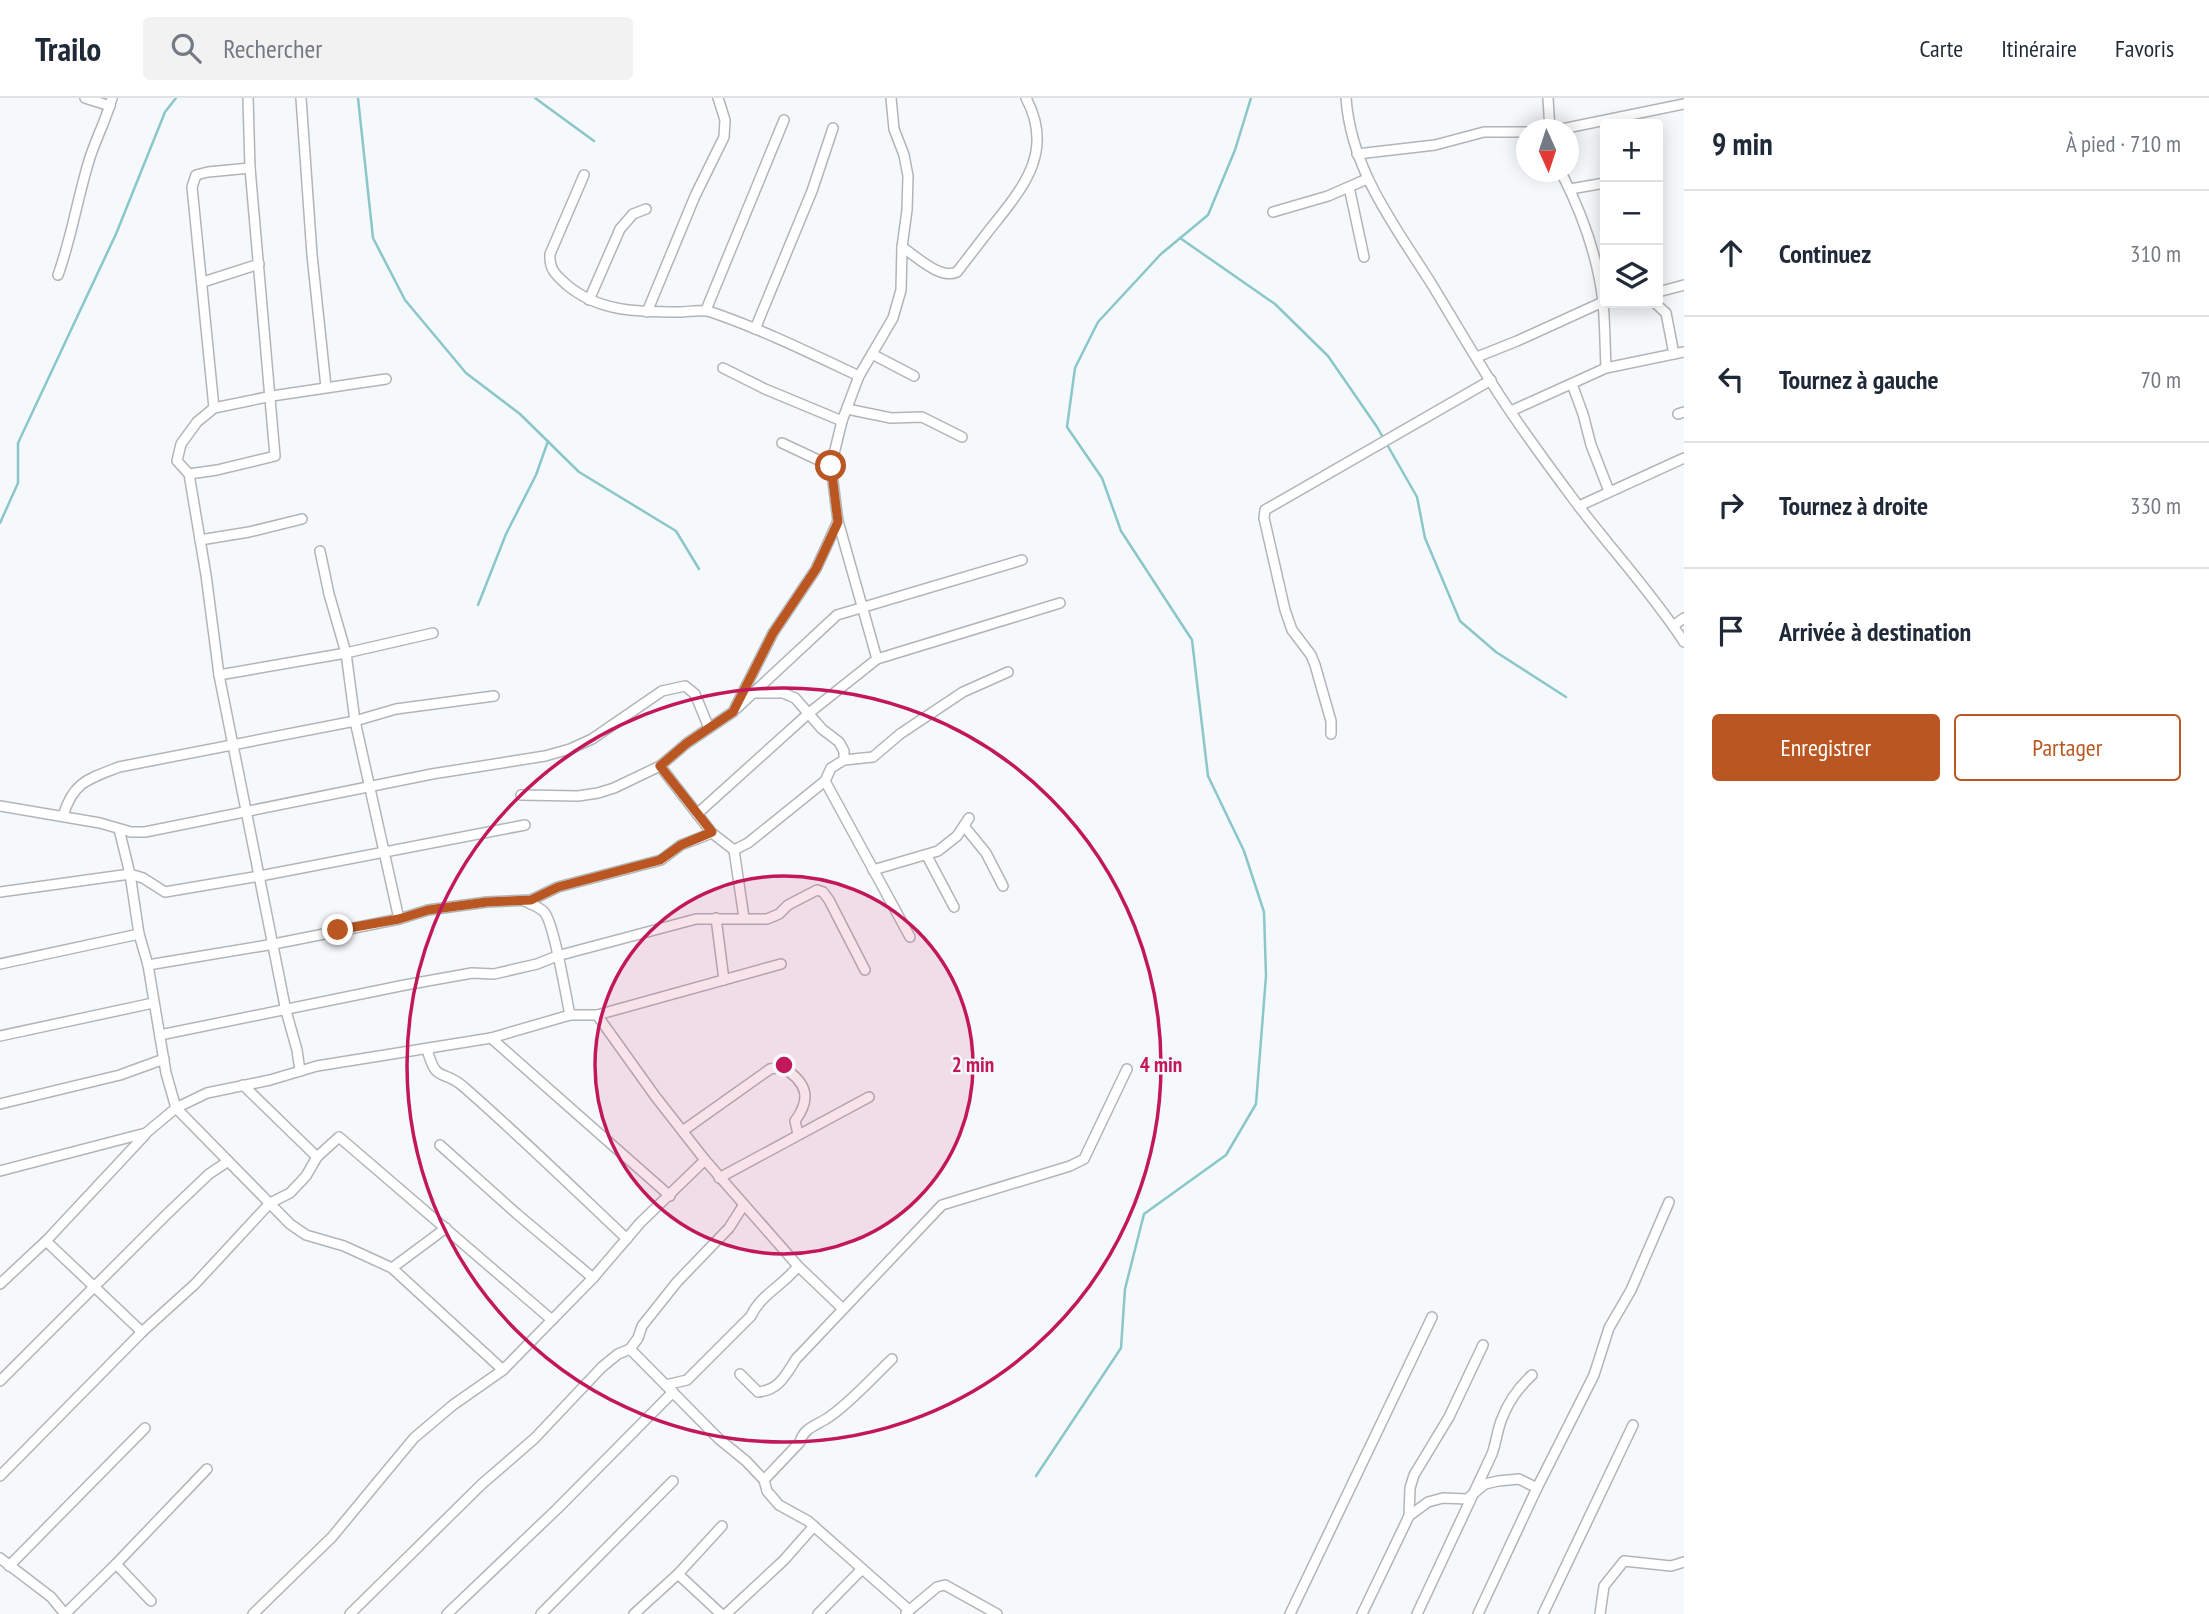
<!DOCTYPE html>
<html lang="fr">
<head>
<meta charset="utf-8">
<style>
	:root { --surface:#fff; --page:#f2f2f3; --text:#1f2937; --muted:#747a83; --line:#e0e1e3; --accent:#ba5621 }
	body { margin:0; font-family:"PT Sans Narrow",sans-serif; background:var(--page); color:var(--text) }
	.controls { position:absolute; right:21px; top:21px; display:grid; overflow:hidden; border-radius:7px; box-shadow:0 4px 18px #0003 }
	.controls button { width:63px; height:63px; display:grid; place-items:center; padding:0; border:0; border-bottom:2px solid var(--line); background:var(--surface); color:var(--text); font:35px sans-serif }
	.compass { position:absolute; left:1516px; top:21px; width:63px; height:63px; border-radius:50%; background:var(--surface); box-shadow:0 4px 18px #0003; rotate:177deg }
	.stop { position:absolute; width:21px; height:21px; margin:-16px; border:5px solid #ba5621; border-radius:50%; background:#fff }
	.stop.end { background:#ba5621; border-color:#fff; box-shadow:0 2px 7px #0008 }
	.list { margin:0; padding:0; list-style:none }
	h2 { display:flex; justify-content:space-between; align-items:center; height:91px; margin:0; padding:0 28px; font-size:30px }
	h2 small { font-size:23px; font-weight:400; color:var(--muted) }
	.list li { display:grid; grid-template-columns:46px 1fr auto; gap:21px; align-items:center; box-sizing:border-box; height:126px; padding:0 28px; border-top:2px solid var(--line) }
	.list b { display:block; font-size:26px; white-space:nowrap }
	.list em { font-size:23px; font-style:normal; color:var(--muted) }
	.actions { display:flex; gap:14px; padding:21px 28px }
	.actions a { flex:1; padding:16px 0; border:2px solid var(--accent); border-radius:7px; text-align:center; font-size:24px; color:var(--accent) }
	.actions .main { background:var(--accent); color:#fff }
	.icon { flex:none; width:38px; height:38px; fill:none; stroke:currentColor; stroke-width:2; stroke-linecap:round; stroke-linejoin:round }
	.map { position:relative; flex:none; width:1684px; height:1516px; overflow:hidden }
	header { display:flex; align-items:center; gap:42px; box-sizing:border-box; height:98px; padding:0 35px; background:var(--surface); border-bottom:2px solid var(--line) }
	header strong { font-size:33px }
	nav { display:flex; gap:38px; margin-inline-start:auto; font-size:24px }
	.search { width:490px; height:63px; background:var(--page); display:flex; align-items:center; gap:18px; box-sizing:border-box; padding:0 24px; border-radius:7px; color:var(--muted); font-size:26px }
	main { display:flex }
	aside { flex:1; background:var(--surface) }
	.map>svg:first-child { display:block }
</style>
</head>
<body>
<header>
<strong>Trailo</strong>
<div class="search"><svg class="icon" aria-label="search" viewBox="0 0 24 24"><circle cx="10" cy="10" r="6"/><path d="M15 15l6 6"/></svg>Rechercher</div>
<nav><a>Carte</a><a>Itinéraire</a><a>Favoris</a></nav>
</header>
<main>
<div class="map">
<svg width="1684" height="1516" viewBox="0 0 1684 1516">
	<rect width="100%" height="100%" fill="#f6f9fc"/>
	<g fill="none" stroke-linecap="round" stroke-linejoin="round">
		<!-- stream -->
		<g stroke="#8bc6ca" stroke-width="2.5">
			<polyline points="358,0 373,140 405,202 466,275 520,316 579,374 676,433 699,471"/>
			<polyline points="535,0 594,43"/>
			<polyline points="1180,140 1275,206 1328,258 1377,329 1417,399 1425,440 1460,523 1496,554 1566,599"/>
			<polyline points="0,425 18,385 18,345 116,136 165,14 176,0"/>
			<polyline points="478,507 506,436 536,377 548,343"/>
			<polyline points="1036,1378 1121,1250 1125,1191 1144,1116 1226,1057 1256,1006 1266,878 1264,814 1244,753 1208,678 1192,542 1121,433 1102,380 1067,329 1075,270 1098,224 1161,156 1208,117 1235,52 1251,0"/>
		</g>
		<defs>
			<g id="minor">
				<polyline points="85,0 110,8"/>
				<polyline points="301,0 312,157 326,289"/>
				<path d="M1346 0C1351 71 1394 127 1431 185 1454 223 1476 261 1500 298 1524 335 1551 371 1577 406 1612 452 1652 495 1684 544"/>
				<polyline points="1548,0 1550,32"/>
				<polyline points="1557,32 1684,6"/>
				<polyline points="1357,56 1435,47 1484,34 1526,34"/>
				<path d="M1561 74C1581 113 1598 160 1603 204 1605 226 1605 249 1606 270"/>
				<path d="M584 77 550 156C549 172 556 177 567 187 599 214 638 214 679 214 689 214 701 211 711 214 761 231 810 255 859 278"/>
				<polyline points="1349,89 1364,159"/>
				<polyline points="1570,91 1605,85"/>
				<polyline points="1273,114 1328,98 1367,81"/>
				<path d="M902 149C916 158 940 182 957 174 967 161 977 148 987 135 1020 93 1056 56 1026 0"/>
				<path d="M58 177C71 141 77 103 88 66 94 44 106 23 112 0"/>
				<polyline points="203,184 259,166"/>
				<polyline points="1658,194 1684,187"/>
				<polyline points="589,202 620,131 633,116 646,111"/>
				<polyline points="1655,205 1666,215 1674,256"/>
				<polyline points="706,212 784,22"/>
				<polyline points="647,214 695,98 724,39 725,22 718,0"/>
				<polyline points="755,231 812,93 833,30"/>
				<polyline points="872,256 914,278"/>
				<polyline points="1477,259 1517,243 1605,203"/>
				<polyline points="723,270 765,291 842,323"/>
				<polyline points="1572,286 1583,316 1591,347 1609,393"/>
				<polyline points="214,310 192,89 196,77 208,74 250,70"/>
				<polyline points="847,311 891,320 922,319 962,339"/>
				<polyline points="1511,313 1606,270 1684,254"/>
				<polyline points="1678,316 1684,314"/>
				<polyline points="782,345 831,368"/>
				<polyline points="189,376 217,372 275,358 250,70 248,0"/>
				<polyline points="1579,408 1684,360"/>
				<polyline points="838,423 877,561"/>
				<polyline points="200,442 249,434 302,421"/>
				<polyline points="320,453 329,496 346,555 355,623 399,821"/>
				<polyline points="1673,528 1684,520"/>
				<polyline points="219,577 346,555 433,535"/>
				<polyline points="755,595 783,595 795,600 822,631 839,644 844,653 844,662"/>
				<polyline points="737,610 837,517 1022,462"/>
				<polyline points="1331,636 1331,623 1315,567 1311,557 1292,532 1285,512 1264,420 1265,412 1491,282"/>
				<polyline points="825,683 910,839"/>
				<polyline points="521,697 578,698 598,695 614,690 660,668 687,645 733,614 773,535 816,471 838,423 831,368 842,323 859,278 893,220 901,192 902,149 907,112 908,78 904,57 894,31 891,0"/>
				<polyline points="0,708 100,725 131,734 145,734 432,676 545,658 570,651 592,641 662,593 685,588 695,596 709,630"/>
				<polyline points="697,716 809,615 877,561 1060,505"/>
				<path d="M63 718C73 684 88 681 119 669L355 623 396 611 494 598"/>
				<polyline points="964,728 986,755 1003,788"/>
				<polyline points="119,731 130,776 139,836 148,867 166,975 176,1010 290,1126 306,1137 344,1148 392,1170 503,1272"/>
				<polyline points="712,735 734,752 748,745 825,683 831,670 844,662 873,659 900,636 963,594 1008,574"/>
				<polyline points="734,752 744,820"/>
				<polyline points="927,758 954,809"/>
				<polyline points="873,772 938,753 957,738 969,720"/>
				<polyline points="0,794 130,776 143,780 165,794 260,778 525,727"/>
				<path d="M524 803C530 806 540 809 544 814 554 824 566 899 570 917"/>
				<polyline points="716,820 724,882"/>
				<polyline points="0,866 139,836"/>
				<polyline points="148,867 274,846 399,821 428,812 487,804 531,802 558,789 661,762 681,747 712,735 660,668"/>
				<polyline points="597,917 655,998 705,1062"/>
				<polyline points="160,937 405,887 472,875 494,876 537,866 557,858 696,821 767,821 779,816 788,807 817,792 823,794 829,802 865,872"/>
				<polyline points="0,938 153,905"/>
				<polyline points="491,940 670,1098"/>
				<path d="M427 951C437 988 442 969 465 990 521 1039 573 1090 627 1141"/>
				<polyline points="300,973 297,952 286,913 219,577 206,477 189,376 177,363 181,346 197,324 214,310 272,298 386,281"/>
				<polyline points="243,987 317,1059"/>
				<polyline points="0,1006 120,977 164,961"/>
				<path d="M684 1032 770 971 782 969C807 984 812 1000 795 1023L798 1036"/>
				<polyline points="440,1047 517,1116 593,1180"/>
				<polyline points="0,1073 146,1035 176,1010 207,995 270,982 317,968 491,940 570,917 597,917 781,866"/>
				<polyline points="719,1080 869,999"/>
				<polyline points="46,1143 142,1234"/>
				<polyline points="392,1170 446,1130"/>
				<polyline points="0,1186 46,1143 145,1037"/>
				<polyline points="630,1251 719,1341 746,1363 764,1382 767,1393 779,1407 808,1423 909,1512"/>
				<path d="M740 1276 758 1294C779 1292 785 1278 796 1261L942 1107 1070 1068 1084 1061 1127 971"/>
				<polyline points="0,1283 166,1117 209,1076 227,1064"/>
				<path d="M666 1287 687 1282 751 1218C761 1196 784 1187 798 1168"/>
				<polyline points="0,1378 142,1234 195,1186 270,1105 290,1095 306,1078 317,1059 339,1039 552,1222"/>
				<path d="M764 1382 800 1344C804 1329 818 1327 829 1319 849 1306 873 1279 892 1261"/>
				<polyline points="1409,1418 1428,1404 1443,1400 1467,1401 1485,1386 1498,1383 1519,1381 1537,1390"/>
				<polyline points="0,1460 51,1499 65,1516 116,1466 207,1371"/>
				<polyline points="116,1466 151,1503"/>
				<polyline points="9,1468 145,1330"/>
				<polyline points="678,1476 721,1516"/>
				<polyline points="906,1515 937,1489 945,1487 997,1516"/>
				<polyline points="253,1516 332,1439 414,1340 453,1307 503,1272 593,1180 640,1125 705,1062 798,1168 843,1211"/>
				<polyline points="350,1516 482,1386 535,1340 602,1269 618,1256 630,1251 638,1240 642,1228 677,1184 729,1130 743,1108"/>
				<polyline points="447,1516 557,1411 673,1294"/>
				<polyline points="541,1516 673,1383"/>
				<polyline points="634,1516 678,1476 722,1428"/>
				<polyline points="726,1516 784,1462 814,1428"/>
				<polyline points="818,1516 862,1471"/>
				<polyline points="1290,1516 1432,1219"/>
				<polyline points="1362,1516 1409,1418 1410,1390 1414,1377 1449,1319 1483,1247"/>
				<path d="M1417 1516 1492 1356C1496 1345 1497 1334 1501 1323 1507 1306 1519 1289 1532 1277"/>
				<polyline points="1478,1516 1537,1390 1594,1277 1609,1230 1631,1192 1669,1104"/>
				<polyline points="1543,1516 1633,1327"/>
				<polyline points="1600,1516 1604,1488 1624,1463 1671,1468 1684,1464"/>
			</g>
		</defs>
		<!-- minor casing -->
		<use href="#minor" stroke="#b2b5b8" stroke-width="12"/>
		<!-- minor -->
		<use href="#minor" stroke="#fff" stroke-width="9"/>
	</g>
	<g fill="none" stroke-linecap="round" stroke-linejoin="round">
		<!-- route -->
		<polyline stroke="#ba5621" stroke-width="9" points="338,832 399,821 428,812 487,804 531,802 558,789 660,762 681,747 712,734 660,668 687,645 733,614 773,535 816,471 838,424 831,368"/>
	</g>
	<!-- distance rings -->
	<circle cx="784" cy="967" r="189" fill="#c2185b" fill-opacity=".12"/>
	<g fill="none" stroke="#c2185b" stroke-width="3.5">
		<circle cx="784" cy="967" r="189"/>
		<circle cx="784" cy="967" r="377"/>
	</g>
	<circle cx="784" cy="967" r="10" fill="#c2185b" stroke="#f6f9fc" stroke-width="3.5"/>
	<g font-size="21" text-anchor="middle" font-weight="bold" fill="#c2185b" stroke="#f6f9fc" stroke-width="5" stroke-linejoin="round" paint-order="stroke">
		<text x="973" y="974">2 min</text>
		<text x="1161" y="974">4 min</text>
	</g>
</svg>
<div class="controls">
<button>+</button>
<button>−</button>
<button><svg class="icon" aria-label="layers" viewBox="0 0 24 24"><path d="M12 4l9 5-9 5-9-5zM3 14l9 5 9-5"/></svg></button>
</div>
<svg class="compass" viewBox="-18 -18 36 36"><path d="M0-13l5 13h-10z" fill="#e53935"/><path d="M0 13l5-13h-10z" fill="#747a83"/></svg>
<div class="stop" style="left:831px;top:368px"></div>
<div class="stop end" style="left:338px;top:832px"></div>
</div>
<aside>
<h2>9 min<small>À pied · 710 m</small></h2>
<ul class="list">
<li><svg class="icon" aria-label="ahead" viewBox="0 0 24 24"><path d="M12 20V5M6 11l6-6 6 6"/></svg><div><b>Continuez</b></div><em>310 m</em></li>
<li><svg class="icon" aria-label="left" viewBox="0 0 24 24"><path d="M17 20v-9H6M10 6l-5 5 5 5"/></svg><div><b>Tournez à gauche</b></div><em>70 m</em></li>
<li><svg class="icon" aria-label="right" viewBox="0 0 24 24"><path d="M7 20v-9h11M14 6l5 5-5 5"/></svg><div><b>Tournez à droite</b></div><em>330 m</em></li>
<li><svg class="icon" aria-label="arrive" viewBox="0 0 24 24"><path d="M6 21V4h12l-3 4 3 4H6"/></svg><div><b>Arrivée à destination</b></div></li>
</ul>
<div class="actions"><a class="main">Enregistrer</a><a>Partager</a></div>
</aside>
</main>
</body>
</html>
